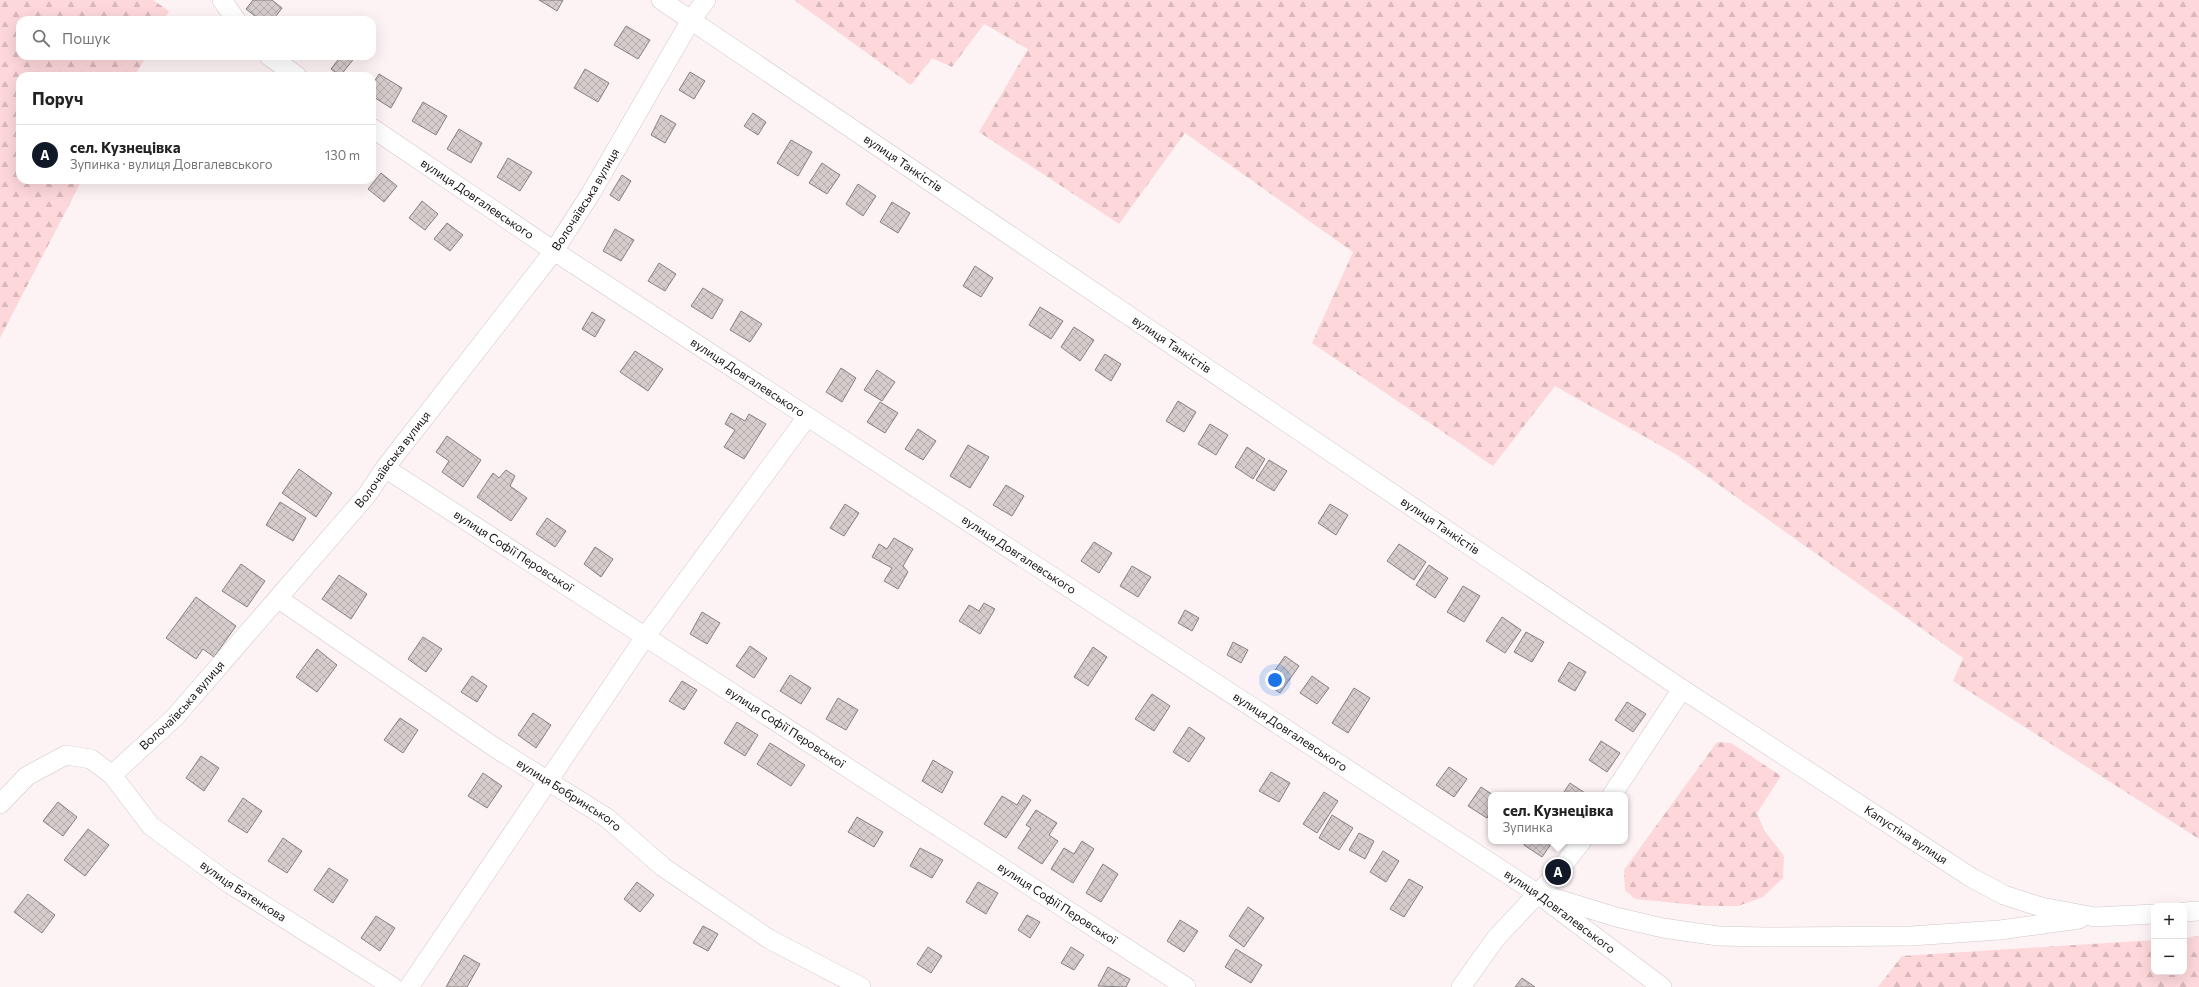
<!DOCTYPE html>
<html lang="uk">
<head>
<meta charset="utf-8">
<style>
	:root { --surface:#fff; --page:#f2f2f2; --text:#222; --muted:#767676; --line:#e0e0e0; --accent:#111827 }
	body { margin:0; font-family:Commissioner,sans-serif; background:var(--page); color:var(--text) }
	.controls { position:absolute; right:12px; bottom:12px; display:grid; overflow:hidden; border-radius:8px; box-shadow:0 4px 16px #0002 }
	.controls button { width:36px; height:36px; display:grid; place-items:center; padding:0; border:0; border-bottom:1px solid var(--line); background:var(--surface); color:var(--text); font:20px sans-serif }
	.you { position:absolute; left:1275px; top:680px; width:14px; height:14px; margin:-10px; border:3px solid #fff; border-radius:50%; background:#1a73e8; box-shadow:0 0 0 6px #1a73e833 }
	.badge { display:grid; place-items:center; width:26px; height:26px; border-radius:50%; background:var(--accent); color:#fff; font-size:13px; font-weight:700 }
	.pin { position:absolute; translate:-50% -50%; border:2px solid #fff; box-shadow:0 1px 4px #0006 }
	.popup { position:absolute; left:1488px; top:792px; width:140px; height:52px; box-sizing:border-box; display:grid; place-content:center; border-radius:8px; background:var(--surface); filter:drop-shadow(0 1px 3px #0005); font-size:13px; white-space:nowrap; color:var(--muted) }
	.popup b { font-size:15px; color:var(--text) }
	.popup::after { content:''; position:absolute; left:50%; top:100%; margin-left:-8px; border:8px solid transparent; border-top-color:var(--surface) }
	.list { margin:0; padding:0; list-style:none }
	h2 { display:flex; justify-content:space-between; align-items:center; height:52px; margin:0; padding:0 16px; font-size:17px }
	h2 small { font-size:13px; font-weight:400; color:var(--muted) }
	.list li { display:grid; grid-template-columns:26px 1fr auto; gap:12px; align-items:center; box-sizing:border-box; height:60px; padding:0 16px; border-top:1px solid var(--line) }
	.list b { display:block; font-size:15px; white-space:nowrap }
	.list p { margin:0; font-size:13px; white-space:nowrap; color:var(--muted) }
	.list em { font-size:13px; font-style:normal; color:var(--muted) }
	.icon { flex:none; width:22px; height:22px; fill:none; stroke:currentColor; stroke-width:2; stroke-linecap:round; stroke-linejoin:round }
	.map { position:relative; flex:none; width:2199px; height:987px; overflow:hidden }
	.search { position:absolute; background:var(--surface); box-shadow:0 4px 16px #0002; left:16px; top:16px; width:360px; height:44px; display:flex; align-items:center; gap:10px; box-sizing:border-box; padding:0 14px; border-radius:12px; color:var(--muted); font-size:15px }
	.panel { position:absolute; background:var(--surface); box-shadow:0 4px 16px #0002; left:16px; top:72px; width:360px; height:112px; border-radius:12px }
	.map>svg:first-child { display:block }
</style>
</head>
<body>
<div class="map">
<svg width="2199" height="987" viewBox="0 0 2199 987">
	<defs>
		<pattern id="forest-firs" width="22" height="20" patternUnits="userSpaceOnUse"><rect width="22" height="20" fill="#fdd7da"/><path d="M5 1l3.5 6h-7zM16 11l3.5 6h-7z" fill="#d8b8ba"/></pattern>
		<pattern id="building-cross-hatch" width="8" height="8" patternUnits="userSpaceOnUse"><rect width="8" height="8" fill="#d5cccc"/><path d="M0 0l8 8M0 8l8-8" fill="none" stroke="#b6aeae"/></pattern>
	</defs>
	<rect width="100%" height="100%" fill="#fdf3f4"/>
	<!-- forest -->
	<g fill="url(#forest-firs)">
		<polygon points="0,0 153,0 169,11 164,20 20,20 20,56 146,56 135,76 20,76 20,180 82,180 0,338"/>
		<polygon points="794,0 2199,0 2199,839 1953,681 1963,658 1677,455 1555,386 1493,466 1312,343 1353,252 1185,133 1119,224 979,132 1028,49 984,24 952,67 932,58 911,85"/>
		<polygon points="1717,742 1731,743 1781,776 1757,813 1764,830 1784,856 1783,878 1763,897 1738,906 1706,906 1635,899 1625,890 1624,870"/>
		<polygon points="2199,936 2199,987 1878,987 1902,956 2154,940 2154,972 2184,972 2184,938"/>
	</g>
	<!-- building -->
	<g fill="url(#building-cross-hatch)" stroke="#888080">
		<polygon points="253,0 272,0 282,8 273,20 260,20 246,9"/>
		<polygon points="539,0 563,0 557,11"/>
		<polygon points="626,26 650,40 638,59 614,45"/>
		<polygon points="341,56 356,56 340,76 331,69"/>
		<polygon points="585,69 609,83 598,102 574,88"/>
		<polygon points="690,72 705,81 694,99 679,90"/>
		<polygon points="379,74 402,88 391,108 372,96 372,85"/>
		<polygon points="423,102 447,116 436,135 412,121"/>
		<polygon points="753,113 766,122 758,135 744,126"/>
		<polygon points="661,115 676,124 665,143 651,135"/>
		<polygon points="459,129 482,143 471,163 447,149"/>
		<polygon points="791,140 812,152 798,176 777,163"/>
		<polygon points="508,158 532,172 520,191 497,177"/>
		<polygon points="822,163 840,175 827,194 809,183"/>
		<polygon points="381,173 397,186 384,202 368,189"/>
		<polygon points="622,175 631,181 619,201 610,195"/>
		<polygon points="858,184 876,196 863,216 846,204"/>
		<polygon points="422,201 438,214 425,230 409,218"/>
		<polygon points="892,202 910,213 898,233 880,222"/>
		<polygon points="447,223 463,235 450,251 434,239"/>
		<polygon points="615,229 634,240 621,261 603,251"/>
		<polygon points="659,263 676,274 665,291 648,281"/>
		<polygon points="975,266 993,278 981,297 963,286"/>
		<polygon points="703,288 723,300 712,319 691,306"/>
		<polygon points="1040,307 1063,321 1051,339 1029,325"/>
		<polygon points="741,311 762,324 750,342 730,330"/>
		<polygon points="592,312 605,320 595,337 582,329"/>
		<polygon points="1074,327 1094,340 1080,361 1061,347"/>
		<polygon points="635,351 663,369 648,391 620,372"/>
		<polygon points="1105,354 1121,364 1111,381 1095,370"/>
		<polygon points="841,368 856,378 842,402 826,392"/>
		<polygon points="877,370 895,382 882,401 864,390"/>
		<polygon points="1178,401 1196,412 1184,432 1166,421"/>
		<polygon points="880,402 898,413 885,433 867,422"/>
		<polygon points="731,413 745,421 749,414 766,424 744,459 724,447 735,430 725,424"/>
		<polygon points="1210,424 1228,435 1216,455 1198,444"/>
		<polygon points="918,429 936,441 923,460 905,449"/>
		<polygon points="447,436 481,460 463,487 442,472 449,461 436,452"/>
		<polygon points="968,445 989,457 970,488 950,476"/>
		<polygon points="1247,447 1265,459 1253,479 1235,467"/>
		<polygon points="1269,460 1287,471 1274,491 1256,480"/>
		<polygon points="299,469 332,493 316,517 282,493"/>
		<polygon points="506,470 515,476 510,486 527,498 511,521 477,497 493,473 499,478"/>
		<polygon points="1006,485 1024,496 1012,516 993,505"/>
		<polygon points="280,502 306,518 293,541 266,525"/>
		<polygon points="845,504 859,513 844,536 830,528"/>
		<polygon points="1330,504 1348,515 1336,535 1318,523"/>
		<polygon points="547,518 566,531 555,547 536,534"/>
		<polygon points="894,538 913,549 903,566 908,572 898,589 884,581 892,568 872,557 879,544 887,549"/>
		<polygon points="1094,542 1112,553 1099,573 1081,561"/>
		<polygon points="1399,544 1426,562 1414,580 1387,561"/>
		<polygon points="595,547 613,559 601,577 584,564"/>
		<polygon points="241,564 265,581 247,607 222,591"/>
		<polygon points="1429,565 1448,578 1435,598 1416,585"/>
		<polygon points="1132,566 1151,577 1138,597 1120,586"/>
		<polygon points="339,575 367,594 351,619 322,599"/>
		<polygon points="1463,586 1480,596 1464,622 1447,612"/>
		<polygon points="196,597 236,626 214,657 203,649 196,659 166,638"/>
		<polygon points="984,603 995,609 980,634 959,621 969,605 979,611"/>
		<polygon points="1185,610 1199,618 1192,631 1178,623"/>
		<polygon points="702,612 720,623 707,644 690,634"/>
		<polygon points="1502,617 1521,630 1505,653 1486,641"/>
		<polygon points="1526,632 1544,642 1532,662 1514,652"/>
		<polygon points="423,637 442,649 426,672 408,659"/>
		<polygon points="1233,642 1248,650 1241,663 1227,655"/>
		<polygon points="750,646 767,658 754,678 736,666"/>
		<polygon points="1093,647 1107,657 1088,686 1074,677"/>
		<polygon points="317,649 337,665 317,692 296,677"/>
		<polygon points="1285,656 1299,666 1280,693 1266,683"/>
		<polygon points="1569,662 1586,672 1575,691 1558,681"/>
		<polygon points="790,675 811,688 801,704 780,691"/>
		<polygon points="472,676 487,686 477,702 461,692"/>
		<polygon points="1312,676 1329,688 1317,704 1300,693"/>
		<polygon points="682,681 697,690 684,710 669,701"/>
		<polygon points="1354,688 1370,698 1348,733 1332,723"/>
		<polygon points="1152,694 1170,706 1154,731 1135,719"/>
		<polygon points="838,698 858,710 846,730 826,719"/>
		<polygon points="1627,702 1646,714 1633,732 1615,720"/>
		<polygon points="533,713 551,725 536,748 518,735"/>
		<polygon points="400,718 418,730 403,753 384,740"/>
		<polygon points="737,722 758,735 745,756 724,743"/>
		<polygon points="1189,727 1205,738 1189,762 1173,752"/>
		<polygon points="1601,741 1620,753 1607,772 1589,760"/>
		<polygon points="770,743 805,765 791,786 757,764"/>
		<polygon points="201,756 219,768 204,791 186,778"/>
		<polygon points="933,760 953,772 942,793 922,781"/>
		<polygon points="1449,767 1467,779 1454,797 1436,785"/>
		<polygon points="1271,772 1290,783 1279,802 1259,791"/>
		<polygon points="483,773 502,786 487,808 468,796"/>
		<polygon points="1570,783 1588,795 1562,795"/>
		<polygon points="1481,787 1493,795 1491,795 1491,811 1487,818 1468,806"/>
		<polygon points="1324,792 1338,801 1317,833 1303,824"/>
		<polygon points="1023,795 1031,800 1006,838 984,824 1002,796 1017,805"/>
		<polygon points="243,798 262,811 247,833 228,821"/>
		<polygon points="58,802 77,817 63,836 43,821"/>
		<polygon points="1036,810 1057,823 1049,835 1058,841 1042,864 1018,848 1031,828 1026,825"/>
		<polygon points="1332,815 1353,828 1339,850 1319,838"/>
		<polygon points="857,817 883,832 874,847 848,832"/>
		<polygon points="88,829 109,845 85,876 64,860"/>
		<polygon points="1359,833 1374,841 1365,859 1349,850"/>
		<polygon points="283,838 302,851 287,873 268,861"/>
		<polygon points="1082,841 1094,849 1073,883 1051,869 1064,848 1074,854"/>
		<polygon points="1526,841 1553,841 1542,857 1524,845"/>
		<polygon points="920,848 943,860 932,878 910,866"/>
		<polygon points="1383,851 1399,861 1386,882 1370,872"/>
		<polygon points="1103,864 1118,874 1101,902 1086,893"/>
		<polygon points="329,868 348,880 333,903 314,890"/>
		<polygon points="1409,879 1423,887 1404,917 1390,909"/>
		<polygon points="637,882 654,895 640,912 624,899"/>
		<polygon points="978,882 998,893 986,914 966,902"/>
		<polygon points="28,894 55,915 42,933 14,912"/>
		<polygon points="1248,907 1264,918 1244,947 1229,936"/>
		<polygon points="1027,915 1040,922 1030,938 1018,930"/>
		<polygon points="376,916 395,928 380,951 361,938"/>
		<polygon points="1180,920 1198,931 1184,952 1167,941"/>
		<polygon points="703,926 718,934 708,951 693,943"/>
		<polygon points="928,947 942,956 931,973 917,964"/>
		<polygon points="1071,947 1084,955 1074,970 1061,963"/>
		<polygon points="1236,949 1262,965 1251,983 1225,967"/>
		<polygon points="464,955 480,964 467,987 446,987"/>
		<polygon points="1108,967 1130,979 1126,987 1098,986"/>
		<polygon points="1522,978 1535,987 1515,987"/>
	</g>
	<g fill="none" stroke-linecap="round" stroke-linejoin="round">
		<defs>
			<g id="minor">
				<polyline points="222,0 236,20"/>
				<path id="s1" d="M661 0 1682 689 1972 878 2004 895 2041 907 2095 917 2154 914"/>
				<polyline points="269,56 297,76"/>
				<path id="s2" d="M372 128 554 251 1538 894 1662 987"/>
				<path id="s3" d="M385 468 1186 987"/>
				<path id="s4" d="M279 599 494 747 607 818 663 867 769 939 861 987"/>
				<path id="s5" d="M112 775 175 717 367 495 385 468 554 251 591 193 691 20 706 0"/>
				<polyline points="1612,795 1682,689"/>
				<path id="s6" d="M0 804 27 776 66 755 91 759 112 775 151 826 227 882 393 987"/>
				<polyline points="1551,897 1616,917 1663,928 1718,936 1766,937 1911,936 2000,930 2079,919"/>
				<polyline points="2184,912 2199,911"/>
				<polyline points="409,987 645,637 807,417"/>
				<polyline points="1461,987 1496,938 1558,872 1582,841"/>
			</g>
		</defs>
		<!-- minor casing -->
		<use href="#minor" stroke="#d1c7c8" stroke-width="20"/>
		<!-- minor -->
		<use href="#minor" stroke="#fff" stroke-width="19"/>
	</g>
	<g text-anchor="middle" stroke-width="3.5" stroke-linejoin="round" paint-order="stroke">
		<!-- street labels -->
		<g font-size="12" fill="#171314" stroke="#fff">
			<text dy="4" stroke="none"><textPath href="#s1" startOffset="292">вулиця Танкістів</textPath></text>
			<text dy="4" stroke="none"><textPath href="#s5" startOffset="747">Волочаївська вулиця</textPath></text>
			<text dy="4" stroke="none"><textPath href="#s2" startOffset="127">вулиця Довгалевського</textPath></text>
			<text dy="4" stroke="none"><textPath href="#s1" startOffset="616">вулиця Танкістів</textPath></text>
			<text dy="4" stroke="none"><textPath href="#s2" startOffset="451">вулиця Довгалевського</textPath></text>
			<text dy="4" stroke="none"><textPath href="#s5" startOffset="423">Волочаївська вулиця</textPath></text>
			<text dy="4" stroke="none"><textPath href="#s1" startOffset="940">вулиця Танкістів</textPath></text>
			<text dy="4" stroke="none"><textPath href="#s3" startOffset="153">вулиця Софії Перовської</textPath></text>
			<text dy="4" stroke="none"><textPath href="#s2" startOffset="775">вулиця Довгалевського</textPath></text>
			<text dy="4" stroke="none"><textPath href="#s5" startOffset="99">Волочаївська вулиця</textPath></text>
			<text dy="4" stroke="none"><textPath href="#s3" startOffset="477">вулиця Софії Перовської</textPath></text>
			<text dy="4" stroke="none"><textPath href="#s2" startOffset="1099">вулиця Довгалевського</textPath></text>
			<text dy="4" stroke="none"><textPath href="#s4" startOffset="350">вулиця Бобринського</textPath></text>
			<text dy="4" stroke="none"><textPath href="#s1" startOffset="1499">Капустіна вулиця</textPath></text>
			<text dy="4" stroke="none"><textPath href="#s6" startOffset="312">вулиця Батенкова</textPath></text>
			<text dy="4" stroke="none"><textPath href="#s3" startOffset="801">вулиця Софії Перовської</textPath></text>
			<text dy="4" stroke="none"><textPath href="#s2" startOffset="1423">вулиця Довгалевського</textPath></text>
		</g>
	</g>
</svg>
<div class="controls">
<button>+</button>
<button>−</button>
</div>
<div class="you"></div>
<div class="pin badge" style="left:1558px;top:872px">A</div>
<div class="popup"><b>сел. Кузнецівка</b>Зупинка</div>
<div class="search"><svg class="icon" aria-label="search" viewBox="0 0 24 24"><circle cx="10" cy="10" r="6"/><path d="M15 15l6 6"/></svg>Пошук</div>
<section class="panel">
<h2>Поруч<small></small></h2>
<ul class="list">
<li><span class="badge">A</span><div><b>сел. Кузнецівка</b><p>Зупинка · вулиця Довгалевського</p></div><em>130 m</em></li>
</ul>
</section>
</div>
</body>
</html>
